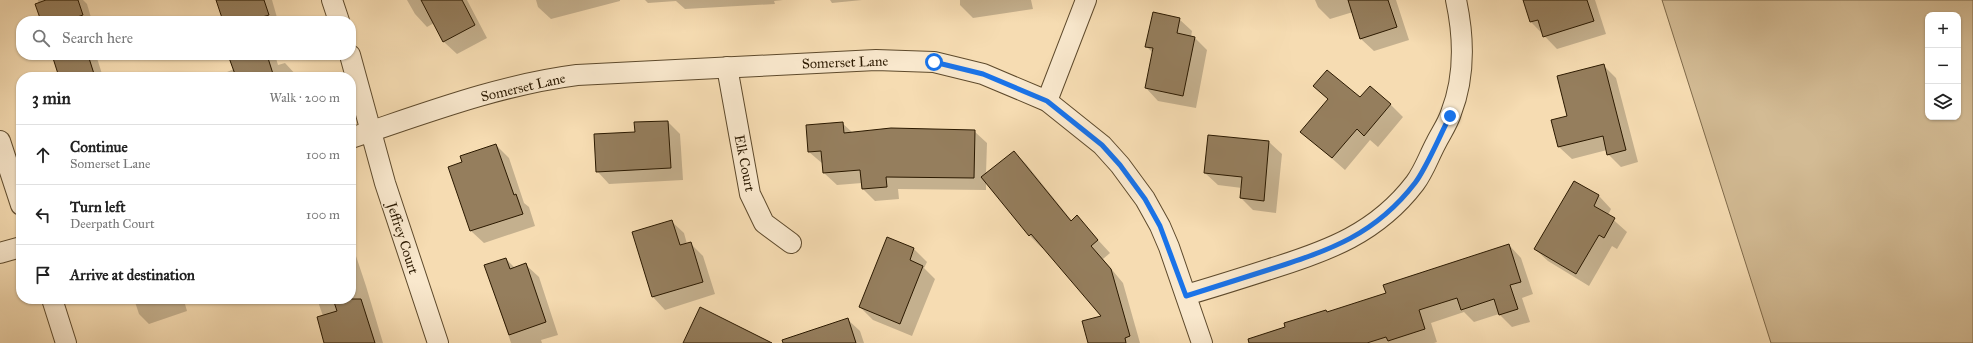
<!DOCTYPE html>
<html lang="en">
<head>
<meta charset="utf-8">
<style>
	:root { --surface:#fff; --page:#f6f6f6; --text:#222; --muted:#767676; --line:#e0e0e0 }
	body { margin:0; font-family:"IM FELL Great Primer",serif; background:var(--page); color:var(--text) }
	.controls { position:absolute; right:12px; top:12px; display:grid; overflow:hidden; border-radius:8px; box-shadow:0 1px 3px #0004 }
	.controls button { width:36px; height:36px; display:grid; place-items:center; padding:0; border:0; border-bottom:1px solid var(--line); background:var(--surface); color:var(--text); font:20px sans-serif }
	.stop { position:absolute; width:12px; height:12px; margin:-9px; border:3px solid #1a73e8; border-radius:50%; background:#fff }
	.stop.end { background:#1a73e8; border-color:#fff; box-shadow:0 1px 4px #0008 }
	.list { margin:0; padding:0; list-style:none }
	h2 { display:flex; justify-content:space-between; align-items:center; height:52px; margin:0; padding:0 16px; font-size:17px }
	h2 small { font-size:13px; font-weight:400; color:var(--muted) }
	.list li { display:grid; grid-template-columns:26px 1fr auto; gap:12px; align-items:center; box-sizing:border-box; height:60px; padding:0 16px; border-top:1px solid var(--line) }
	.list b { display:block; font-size:15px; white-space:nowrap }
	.list p { margin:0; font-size:13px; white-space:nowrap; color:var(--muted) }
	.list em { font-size:13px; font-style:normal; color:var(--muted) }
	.icon { flex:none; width:22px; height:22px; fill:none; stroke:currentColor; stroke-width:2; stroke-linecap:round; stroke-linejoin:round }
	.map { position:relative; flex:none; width:1973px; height:343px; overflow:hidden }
	.search { position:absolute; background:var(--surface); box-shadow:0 1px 3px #0004; left:16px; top:16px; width:340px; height:44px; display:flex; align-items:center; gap:10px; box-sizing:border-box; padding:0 14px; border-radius:16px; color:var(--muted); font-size:15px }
	.panel { position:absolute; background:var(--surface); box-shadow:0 1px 3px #0004; left:16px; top:72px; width:340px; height:232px; border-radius:16px }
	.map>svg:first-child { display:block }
</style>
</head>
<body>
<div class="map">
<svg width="1973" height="343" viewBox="0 0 1973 343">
	<rect width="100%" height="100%" fill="#f6dcb2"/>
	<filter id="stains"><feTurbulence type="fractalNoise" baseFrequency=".005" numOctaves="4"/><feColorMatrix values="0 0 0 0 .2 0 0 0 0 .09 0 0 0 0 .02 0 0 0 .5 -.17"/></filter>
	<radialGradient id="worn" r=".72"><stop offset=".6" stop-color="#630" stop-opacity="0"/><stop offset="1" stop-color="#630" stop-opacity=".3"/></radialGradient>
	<!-- green -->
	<path fill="#d3bb94" stroke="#7f6a4a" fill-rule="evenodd" d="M1662 0H1973V343H1771ZM1928 15H1958V117H1928Z"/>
	<!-- shadow -->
	<g fill="#0003">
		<polygon points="38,0 83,0 87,4 92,21 42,21"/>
		<polygon points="217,0 272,0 278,21 224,21"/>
		<polygon points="407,0 467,0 487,38 457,54 444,42 434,23 427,27 415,14"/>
		<polygon points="536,0 620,0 620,1 551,19 538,7"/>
		<polygon points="645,0 783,0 774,1 775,4 685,9 676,1 648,3"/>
		<polygon points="830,0 862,0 832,3"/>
		<polygon points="960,0 1031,0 1033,9 973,18 960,5"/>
		<polygon points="1315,0 1396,0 1409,40 1374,51 1361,39 1353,12 1330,19 1318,7"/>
		<polygon points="1524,0 1595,0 1606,34 1557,49 1531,22"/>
		<polygon points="1179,19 1192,31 1191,37 1195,38 1207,50 1196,108 1158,101 1146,88 1153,53 1147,47"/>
		<polygon points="53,55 96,55 103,77 65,77"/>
		<polygon points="230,55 275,55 278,65 285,63 298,77 229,77 227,72 234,69"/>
		<polygon points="1603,65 1616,78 1638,162 1621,167 1608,154 1607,150 1572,159 1559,147 1553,121 1569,117"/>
		<polygon points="1315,86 1390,104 1403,117 1378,147 1370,140 1345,170 1302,132 1329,100"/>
		<polygon points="668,122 680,134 683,180 609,184 597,171 636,133"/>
		<polygon points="842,123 853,133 974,131 987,143 986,174 1014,152 1026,164 1072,221 1077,217 1110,253 1103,259 1123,283 1140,343 1089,343 1102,317 1043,246 1042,248 1029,235 986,182 986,190 898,189 899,199 875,201 863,189 862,183 837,185 824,173 823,164 809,152"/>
		<polygon points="1209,136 1269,142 1282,154 1276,213 1253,210 1241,198 1242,188 1218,185 1205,173"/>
		<polygon points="496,145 509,158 524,203 529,207 535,226 484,243 471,231 450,167 463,163"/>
		<polygon points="1574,182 1599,196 1611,209 1608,215 1627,232 1617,249 1612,246 1589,286 1548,261 1535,249"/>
		<polygon points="671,221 684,233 687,244 690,243 703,256 715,294 665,310 653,297 633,232"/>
		<polygon points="887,238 914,249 927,262 924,268 935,279 912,336 873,320 860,307"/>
		<polygon points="351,241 366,286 383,343 326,343 323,316 317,299 351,299"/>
		<polygon points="1509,245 1521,258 1533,294 1522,298 1530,322 1512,327 1499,314 1474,322 1464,312 1431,323 1437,342 1434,343 1266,343 1328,313 1387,294"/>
		<polygon points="506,259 515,268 526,265 539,277 558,335 541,340 542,343 511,343 485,266"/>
		<polygon points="134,299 202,299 185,304 187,311 149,324 139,314"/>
		<polygon points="847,319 860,331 864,343 797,343"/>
	</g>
	<!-- building -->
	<g fill="#957e5d" stroke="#2b1900">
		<polygon points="46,0 78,0 83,15 77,17 78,21 41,21 35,4"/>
		<polygon points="216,0 264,0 269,15 249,21 223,21"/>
		<polygon points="421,0 462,0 475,25 443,42"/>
		<polygon points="1348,0 1388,0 1397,27 1360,39"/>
		<polygon points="1523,0 1587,0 1594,21 1543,37 1538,20 1530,22"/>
		<polygon points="1153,12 1180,18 1177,33 1195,37 1183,96 1145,88 1153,48 1145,47"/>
		<polygon points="52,55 88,55 95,77 59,77"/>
		<polygon points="228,55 267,55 274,77 236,77"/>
		<polygon points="1604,64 1626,150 1607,155 1603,136 1558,147 1551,120 1567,116 1557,76"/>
		<polygon points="1327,70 1360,97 1370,86 1391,104 1364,136 1357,129 1332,158 1300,132 1328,99 1313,86"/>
		<polygon points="668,121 671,168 596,172 594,134 635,132 634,122"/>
		<polygon points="843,122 844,133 891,128 975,130 974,178 886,177 887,187 862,189 860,170 823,173 821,151 808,152 806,125"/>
		<polygon points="1208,135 1269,141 1264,201 1240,198 1242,177 1204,173"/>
		<polygon points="496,144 514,195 516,194 523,214 470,231 448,167 462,162 460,156"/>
		<polygon points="1014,151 1071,221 1077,215 1098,240 1091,246 1111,269 1130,336 1125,338 1126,343 1088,343 1082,321 1101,316 1031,234 1029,236 981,177"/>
		<polygon points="1574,181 1599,195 1594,206 1615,218 1604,238 1599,235 1576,274 1534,249"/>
		<polygon points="672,220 680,245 691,242 703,282 652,297 632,232"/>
		<polygon points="887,237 914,248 910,260 923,266 900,324 859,307"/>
		<polygon points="1509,244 1521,282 1510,285 1518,309 1499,315 1494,299 1461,310 1457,298 1419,310 1425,329 1388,341 1386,337 1367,343 1249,343 1248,339 1285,327 1284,323 1326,310 1327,312 1386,293 1383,285"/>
		<polygon points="506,258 510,269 526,263 546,322 509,335 484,265"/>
		<polygon points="333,299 361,299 375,343 324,343 317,317 337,311"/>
		<polygon points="700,307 772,343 683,343"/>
		<polygon points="848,318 856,343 783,343 782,340"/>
	</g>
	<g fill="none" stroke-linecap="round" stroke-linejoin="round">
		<defs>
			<g id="minor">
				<polyline points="332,0 339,21"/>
				<polyline points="350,55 385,183 438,343"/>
				<polyline points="727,67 750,194 764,223 791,243"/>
				<polyline points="1047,101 1086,0"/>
				<path d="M351 138C426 113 499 85 577 75L876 60 934 62 983 74 1047 101 1102 145 1120 165 1145 199 1160 226 1169 247 1202 343"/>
				<polyline points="0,141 21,205"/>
				<polyline points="0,253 21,247"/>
				<path d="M1186 295C1214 287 1242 278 1270 269 1328 251 1377 233 1415 183 1424 171 1429 156 1436 143 1441 133 1448 123 1451 113 1465 77 1464 37 1456 0"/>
				<polyline points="52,299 66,343"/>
			</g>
		</defs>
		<!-- minor casing -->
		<use href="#minor" stroke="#5e4a2c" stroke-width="22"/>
		<!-- minor -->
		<use href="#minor" stroke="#f9e8cd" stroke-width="20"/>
	</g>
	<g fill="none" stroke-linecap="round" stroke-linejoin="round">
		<!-- route -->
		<path stroke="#1a73e8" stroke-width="5" d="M934 62 983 74 1047 101 1102 145 1120 165 1145 199 1160 226 1186 296C1214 287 1243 278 1271 269 1330 250 1375 235 1415 183 1427 167 1440 135 1450 116"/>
	</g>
	<g text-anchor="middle" stroke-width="3" stroke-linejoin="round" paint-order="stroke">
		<!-- street labels -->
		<g font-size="14" fill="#2b1900" stroke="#f9e8cd">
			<text transform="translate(845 62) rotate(-2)" y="5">Somerset Lane</text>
			<text transform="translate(523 87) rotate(-13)" y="5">Somerset Lane</text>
			<text transform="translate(745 163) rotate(79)" y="5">Elk Court</text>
			<text transform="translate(403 238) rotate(72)" y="5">Jeffrey Court</text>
		</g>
	</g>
	<rect width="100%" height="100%" filter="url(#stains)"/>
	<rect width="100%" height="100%" fill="url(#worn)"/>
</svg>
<div class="controls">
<button>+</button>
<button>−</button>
<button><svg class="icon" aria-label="layers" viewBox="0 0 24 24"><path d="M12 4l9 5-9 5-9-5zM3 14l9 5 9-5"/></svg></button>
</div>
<div class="stop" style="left:934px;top:62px"></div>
<div class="stop end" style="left:1450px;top:116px"></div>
<div class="search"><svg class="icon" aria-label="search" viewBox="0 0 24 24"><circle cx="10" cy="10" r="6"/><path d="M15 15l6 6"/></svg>Search here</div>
<section class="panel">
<h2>3 min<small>Walk · 200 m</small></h2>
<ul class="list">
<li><svg class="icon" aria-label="ahead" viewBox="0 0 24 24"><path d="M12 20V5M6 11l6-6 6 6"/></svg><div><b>Continue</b><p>Somerset Lane</p></div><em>100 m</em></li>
<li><svg class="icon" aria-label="left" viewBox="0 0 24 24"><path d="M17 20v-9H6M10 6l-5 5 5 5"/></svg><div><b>Turn left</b><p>Deerpath Court</p></div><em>100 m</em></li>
<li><svg class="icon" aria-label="arrive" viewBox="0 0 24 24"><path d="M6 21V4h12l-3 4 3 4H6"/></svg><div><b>Arrive at destination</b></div></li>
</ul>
</section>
</div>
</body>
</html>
